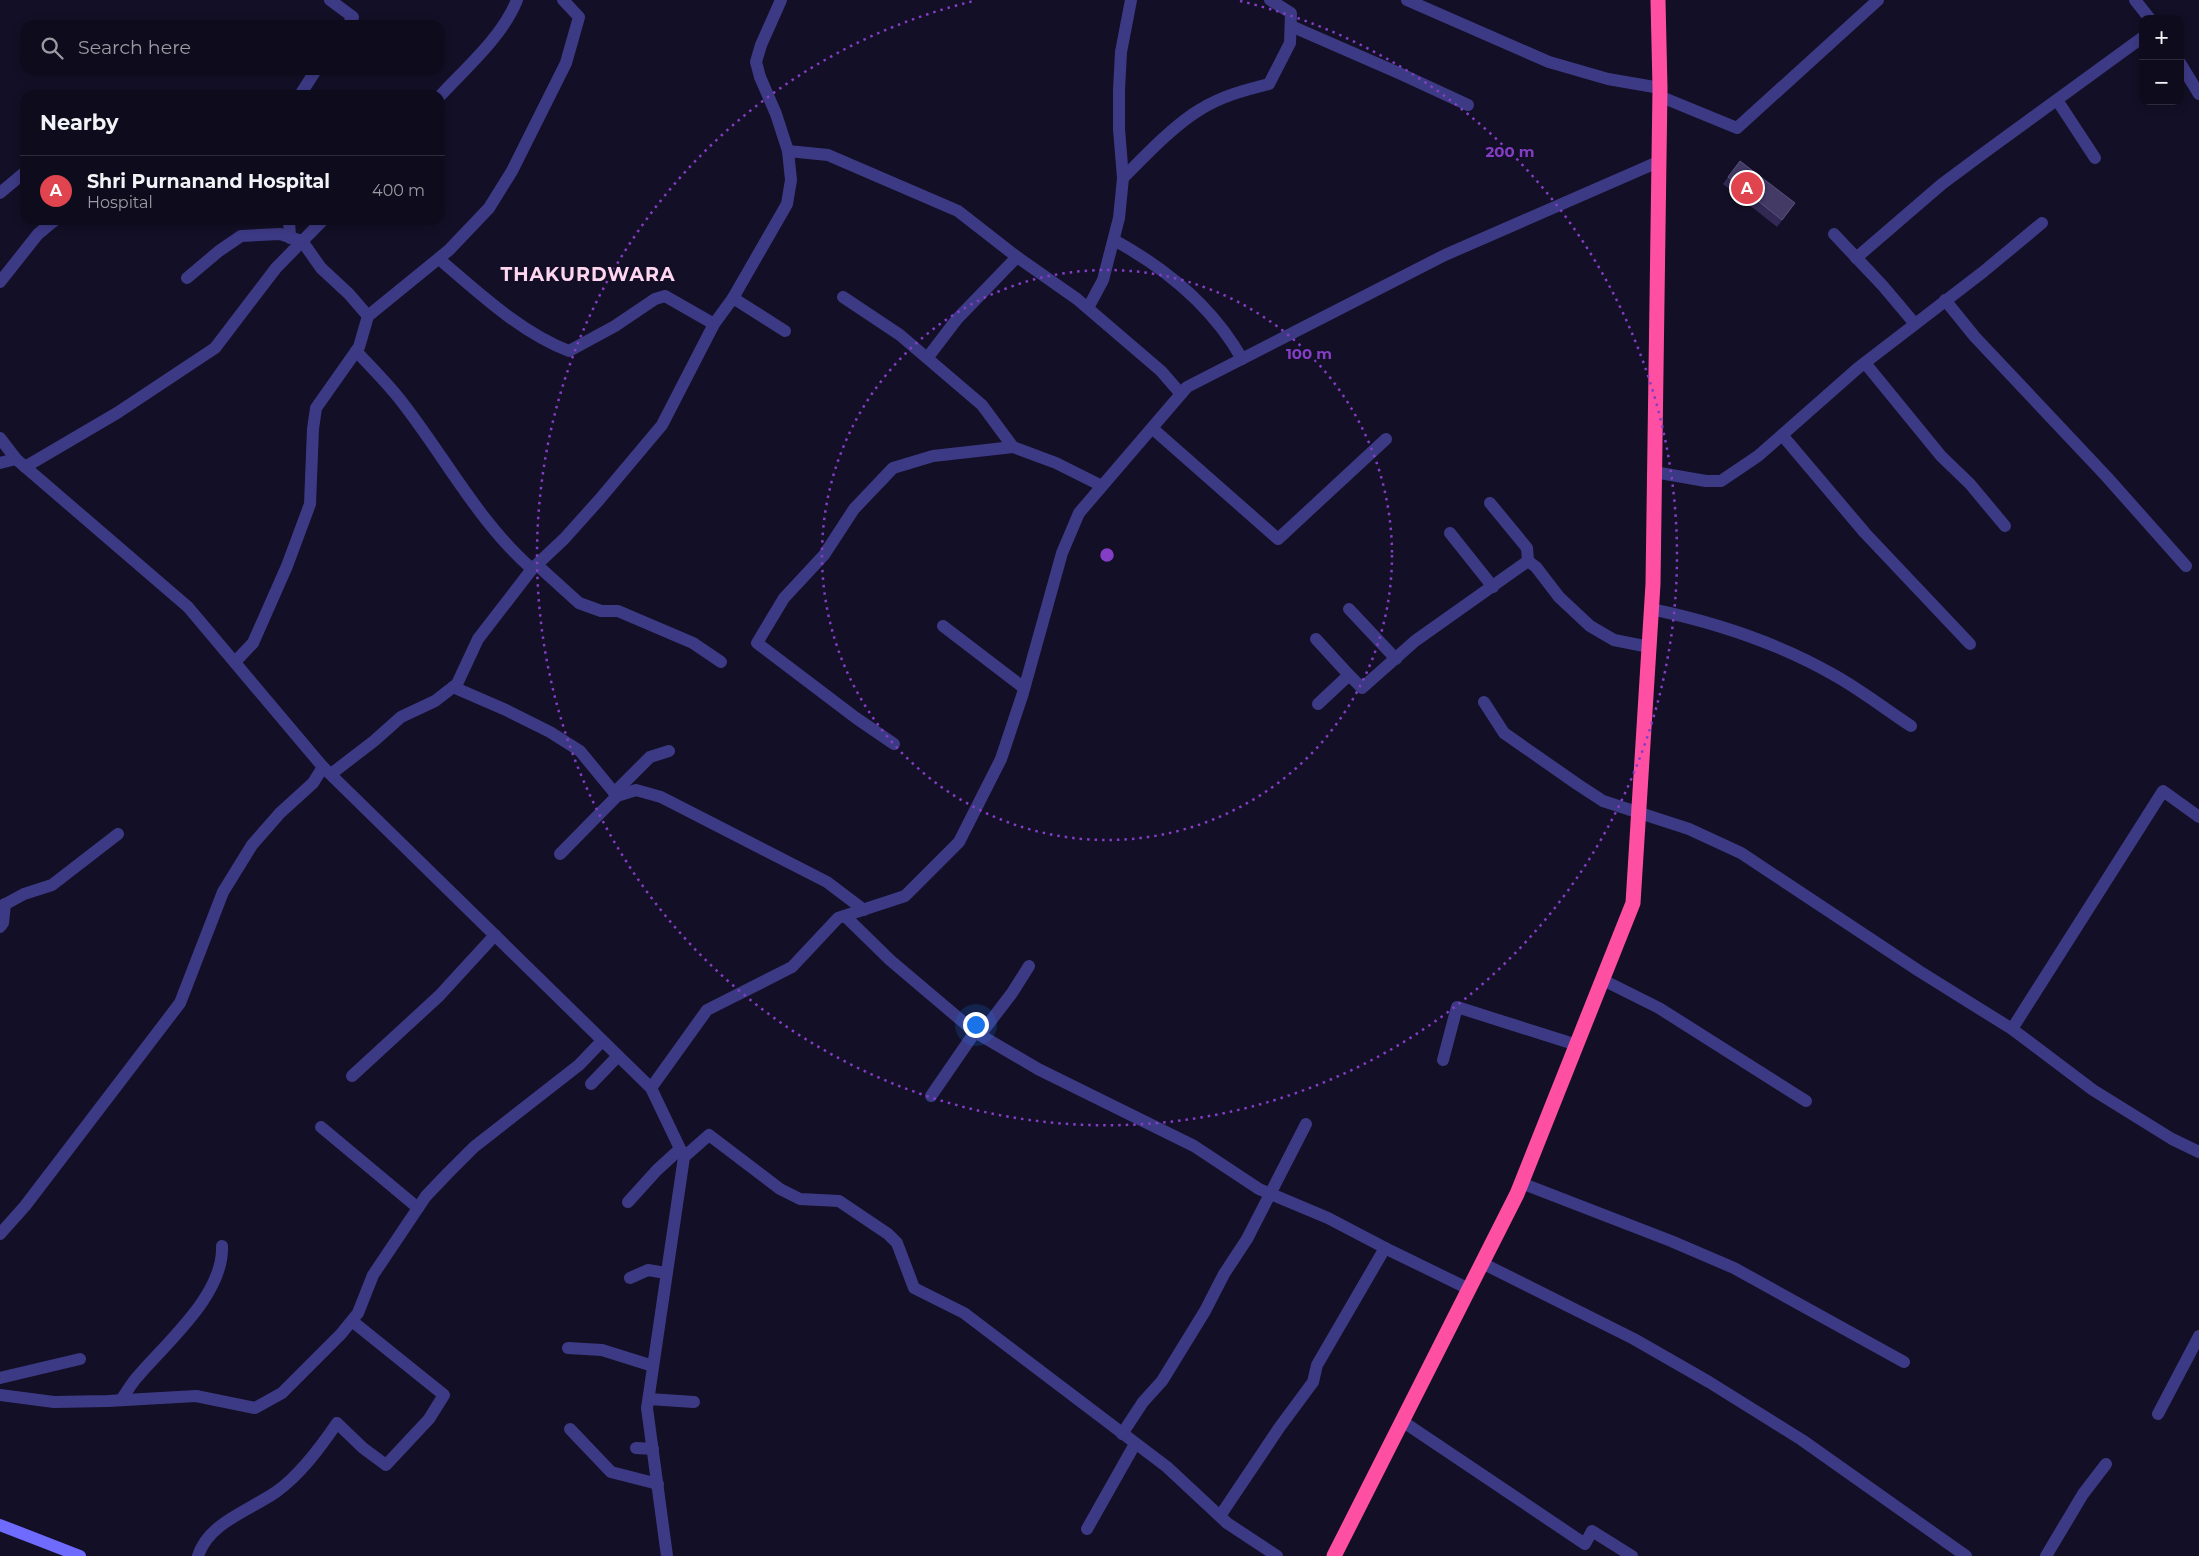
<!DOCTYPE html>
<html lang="en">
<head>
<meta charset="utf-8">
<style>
	:root { --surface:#0e0b1c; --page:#171425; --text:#f1f3f6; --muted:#9b9ba3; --line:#2e2b3b; --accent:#00e5ff }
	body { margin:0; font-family:Montserrat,sans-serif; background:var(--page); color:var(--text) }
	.controls { position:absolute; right:15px; top:15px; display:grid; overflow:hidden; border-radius:10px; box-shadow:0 2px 8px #0003 }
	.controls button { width:45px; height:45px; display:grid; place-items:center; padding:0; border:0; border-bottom:1px solid var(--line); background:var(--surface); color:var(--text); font:25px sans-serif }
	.you { position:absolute; left:975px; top:1024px; width:18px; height:18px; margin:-12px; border:4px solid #fff; border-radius:50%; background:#1a73e8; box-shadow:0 0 0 8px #1a73e833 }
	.badge { display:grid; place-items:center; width:32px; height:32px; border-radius:50%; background:var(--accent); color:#fff; font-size:16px; font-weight:700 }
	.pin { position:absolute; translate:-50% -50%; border:2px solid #fff; box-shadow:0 1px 5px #0006 }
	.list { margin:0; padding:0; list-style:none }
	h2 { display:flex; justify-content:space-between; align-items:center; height:65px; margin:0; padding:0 20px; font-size:21px }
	h2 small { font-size:16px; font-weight:400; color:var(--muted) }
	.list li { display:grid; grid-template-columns:32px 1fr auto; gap:15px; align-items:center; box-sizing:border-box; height:70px; padding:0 20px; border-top:1px solid var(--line) }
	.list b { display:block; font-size:19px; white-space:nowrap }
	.list p { margin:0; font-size:16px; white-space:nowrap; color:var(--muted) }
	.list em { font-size:16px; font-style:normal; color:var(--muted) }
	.icon { flex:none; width:28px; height:28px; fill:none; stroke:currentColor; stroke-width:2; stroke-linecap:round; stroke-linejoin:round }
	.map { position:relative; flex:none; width:2199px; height:1556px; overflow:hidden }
	.search { position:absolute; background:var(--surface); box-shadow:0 2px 8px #0003; left:20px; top:20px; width:425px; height:55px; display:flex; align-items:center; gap:12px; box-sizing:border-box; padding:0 18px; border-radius:15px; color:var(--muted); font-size:19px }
	.panel { position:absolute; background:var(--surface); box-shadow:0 2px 8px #0003; left:20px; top:90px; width:425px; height:135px; border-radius:15px }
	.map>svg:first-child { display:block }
</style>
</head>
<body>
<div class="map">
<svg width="2199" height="1556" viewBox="0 0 2199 1556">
	<rect width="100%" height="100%" fill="#130f26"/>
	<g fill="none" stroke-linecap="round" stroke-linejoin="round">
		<!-- street -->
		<g stroke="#3d3a85" stroke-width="12">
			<polyline points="330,0 353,17 348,25"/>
			<polyline points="1407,0 1549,62 1608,79 1660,88"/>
			<polyline points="2135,0 2150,19"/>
			<polyline points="1291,26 1401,74 1468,105"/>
			<polyline points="2180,63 2199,94"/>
			<polyline points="300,95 316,70"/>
			<path d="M440 96C467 67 502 37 517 0"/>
			<polyline points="1659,96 1737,128 1878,0"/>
			<polyline points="2057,100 2095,158"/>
			<polyline points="788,151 828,155 958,211 1017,257 1077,299 1161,371 1181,394"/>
			<path d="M1123 178C1145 156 1175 124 1201 109 1222 96 1245 90 1269 84L1290 43 1291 13 1270 0"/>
			<polyline points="0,193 25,172"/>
			<polyline points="289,220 290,238"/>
			<polyline points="1834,234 1883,286 1915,324"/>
			<path d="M1114 240C1165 268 1213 307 1242 359"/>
			<polyline points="1856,258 1942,184 1981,155 2143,37"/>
			<path d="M439 259C478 292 521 333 569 351L615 326 655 299 665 296 714 324 733 298 785 331"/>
			<polyline points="187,278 219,251 241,236 280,234 302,241 321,268 349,294 368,316"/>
			<polyline points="0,282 38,234 55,220"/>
			<polyline points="843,297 900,335 982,405 1013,447"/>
			<polyline points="733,298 787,204 791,180 788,151 776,114 760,77 756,62 761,45 781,0"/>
			<polyline points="1945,300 1975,337 2106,476 2186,566"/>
			<polyline points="1088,308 1103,280 1119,218 1123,178 1119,129 1119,90 1121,52 1131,0"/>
			<polyline points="928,357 957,319 1017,257"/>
			<polyline points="1865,363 1941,456 1970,484 2005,526"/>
			<polyline points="1152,428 1278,539 1386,439"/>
			<polyline points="1782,435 1865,533 1970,644"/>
			<polyline points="0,438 16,459 188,607 323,767 651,1088 684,1157 647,1408 667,1556"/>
			<polyline points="0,463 16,459"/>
			<polyline points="25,467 117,413 215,348 276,268 323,220"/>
			<polyline points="1654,472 1706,481 1721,481 1758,456 1858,368 1983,272 2042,223"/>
			<polyline points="1490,503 1527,548 1528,561"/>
			<polyline points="1450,533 1493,587"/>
			<polyline points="537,565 579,603 601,611 618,611 693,643 721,662"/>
			<polyline points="532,569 564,539 599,500 662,425 714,324"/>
			<polyline points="1349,609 1396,659"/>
			<path d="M1651 609C1714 622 1778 643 1834 675 1861 690 1885 709 1911 726"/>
			<polyline points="943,626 1024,688"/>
			<polyline points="1316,639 1349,675"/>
			<polyline points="235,662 253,643 287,566 310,504 313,429 316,408 359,347 368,316 449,250 489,208 512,171 566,63 579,17 563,0"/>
			<polyline points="453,687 506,710 550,732 580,751 617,796"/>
			<polyline points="1484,702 1504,733 1577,784 1603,801 1689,829 1741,853 1919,971 2012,1029 2093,1090 2172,1139 2199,1152"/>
			<polyline points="1318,704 1349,675 1362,688 1415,641 1528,561 1536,567 1559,597 1590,626 1614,640 1649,647"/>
			<polyline points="894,744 856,718 757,643 784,598 824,555 854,509 893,468 933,456 1013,447 1056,463 1102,486"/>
			<path d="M331 774 374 741 401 717 435 701 457 684 478 639 532 569C477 521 443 453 398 397 385 381 370 366 356 351"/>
			<polyline points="614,793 650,757 669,751"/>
			<polyline points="560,854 617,796 636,790 661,797 827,882 864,910"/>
			<polyline points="0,907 24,894 52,885 118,834"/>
			<polyline points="845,916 890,960 975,1032 1038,1069 1194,1146 1259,1189 1328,1218 1391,1251 1469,1289"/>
			<polyline points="0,927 3,923 5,904"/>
			<polyline points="1603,980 1659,1008 1806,1101"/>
			<polyline points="2012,1029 2163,791 2199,817"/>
			<polyline points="980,1035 1012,993 1029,966"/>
			<polyline points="1443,1060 1457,1007 1577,1045"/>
			<polyline points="352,1076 439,996 495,935"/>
			<polyline points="591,1084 618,1056"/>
			<polyline points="651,1088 707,1010 792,967 838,918 905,896 959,842 1001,759 1023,693 1062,553 1079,513 1187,387 1445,255 1658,162"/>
			<polyline points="931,1096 975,1032"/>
			<polyline points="321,1127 418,1208"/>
			<polyline points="684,1157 709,1135 780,1189 800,1199 839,1201 888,1234 897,1243 914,1288 964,1313 1167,1467 1227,1523 1277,1556"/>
			<polyline points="1521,1183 1671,1241 1734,1268 1904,1362"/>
			<polyline points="628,1202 657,1170 680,1149"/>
			<polyline points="0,1234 25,1206 180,1003 223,892 252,845 280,813 313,783 323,767"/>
			<polyline points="1482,1263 1634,1339 1709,1382 1802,1440 1966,1556"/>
			<polyline points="630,1278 648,1270 666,1273"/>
			<polyline points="568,1348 602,1350 653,1366"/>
			<polyline points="0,1378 80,1359"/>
			<polyline points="0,1395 54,1402 108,1401 196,1396 255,1408 282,1393 341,1334 358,1313 373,1275 426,1196 448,1173 474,1147 579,1065 602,1041"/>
			<polyline points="649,1399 694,1402"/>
			<path d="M121 1400C127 1392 132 1382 139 1375 168 1341 224 1294 222 1246"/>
			<polyline points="2158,1414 2199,1336"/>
			<polyline points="1402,1421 1585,1544 1592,1531 1632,1556"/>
			<polyline points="570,1429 611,1472 658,1484"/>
			<polyline points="1122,1434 1143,1402 1162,1381 1205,1311 1224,1274 1247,1239 1306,1124"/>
			<polyline points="636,1448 653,1449"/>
			<polyline points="1220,1516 1279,1428 1313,1382 1317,1365 1385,1248"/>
			<polyline points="1087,1529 1135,1444"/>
			<path d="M198 1556C208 1523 250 1510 276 1492 300 1475 320 1448 337 1423L363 1448 386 1465 429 1419 444 1395 352 1321"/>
			<polyline points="2046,1556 2083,1494 2106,1464"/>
		</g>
		<!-- secondary -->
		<polyline stroke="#6f6bff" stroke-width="12" points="0,1525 80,1556"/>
		<!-- highway -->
		<polyline stroke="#ff4fa3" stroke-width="15" points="1334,1556 1517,1194 1633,903 1653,584 1660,88 1658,0"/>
	</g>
	<!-- wall -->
	<polygon fill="#312854" points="1728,177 1790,210 1777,227 1723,184"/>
	<!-- building -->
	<polygon fill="#433a66" stroke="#5a527e" points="1740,161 1795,203 1782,220 1728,177"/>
	<!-- distance rings -->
	<g fill="none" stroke="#843dc5" stroke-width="2.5" stroke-dasharray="2.5 5">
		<circle cx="1107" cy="555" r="285"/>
		<path d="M1240 1A570 570 0 1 1 974 1"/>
	</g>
	<g text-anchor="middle" stroke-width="4" stroke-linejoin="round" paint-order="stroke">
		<!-- district labels -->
		<g font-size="19" font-weight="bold" letter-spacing="1" fill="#ffd6f0" stroke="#130f26">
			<text x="588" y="281">THAKURDWARA</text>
		</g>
	</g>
	<circle cx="1107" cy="555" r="8" fill="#843dc5" stroke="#130f26" stroke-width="2.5"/>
	<g font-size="15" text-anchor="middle" font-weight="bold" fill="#843dc5" stroke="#130f26" stroke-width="4" stroke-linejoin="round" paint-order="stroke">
		<text x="1510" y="157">200 m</text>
		<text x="1309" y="359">100 m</text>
	</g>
</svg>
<div class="controls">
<button>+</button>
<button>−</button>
</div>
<div class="you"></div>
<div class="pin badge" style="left:1747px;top:188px;background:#e0444e">A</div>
<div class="search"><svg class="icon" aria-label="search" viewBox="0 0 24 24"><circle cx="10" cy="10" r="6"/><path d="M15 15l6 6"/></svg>Search here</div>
<section class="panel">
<h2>Nearby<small></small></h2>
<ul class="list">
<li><span class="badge" style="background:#e0444e">A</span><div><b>Shri Purnanand Hospital</b><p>Hospital</p></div><em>400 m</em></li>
</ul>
</section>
</div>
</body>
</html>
